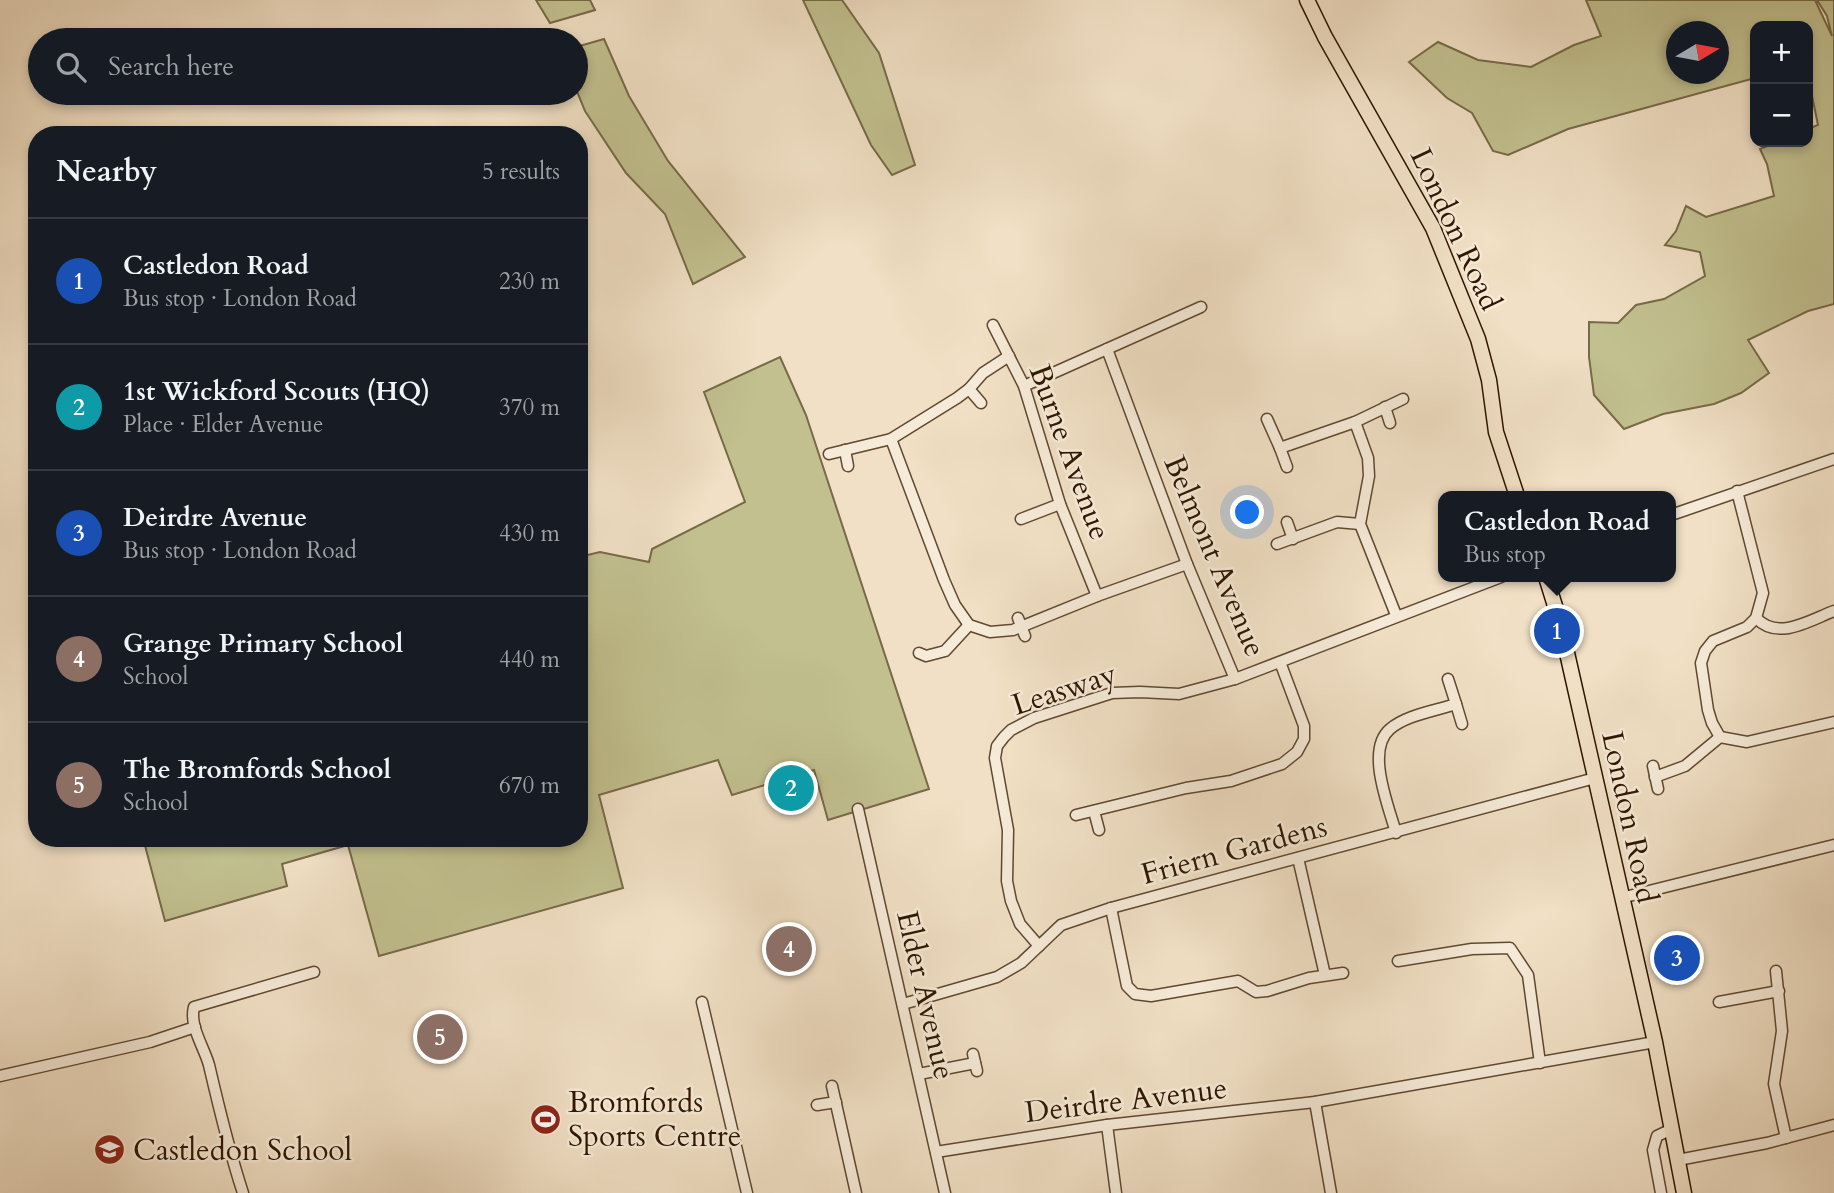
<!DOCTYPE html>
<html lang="en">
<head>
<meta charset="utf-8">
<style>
	:root { --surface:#171b24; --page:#242831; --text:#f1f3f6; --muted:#9ea1a6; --line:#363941; --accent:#c59692 }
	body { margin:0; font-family:Cardo,serif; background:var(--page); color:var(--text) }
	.controls { position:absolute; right:21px; top:21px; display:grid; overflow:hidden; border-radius:14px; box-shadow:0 4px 10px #0003 }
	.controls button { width:63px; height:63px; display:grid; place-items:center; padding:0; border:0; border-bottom:2px solid var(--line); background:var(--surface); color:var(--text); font:35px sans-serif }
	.compass { position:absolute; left:1666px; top:21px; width:63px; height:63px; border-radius:50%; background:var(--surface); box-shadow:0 4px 10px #0003; rotate:80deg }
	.you { position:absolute; left:1248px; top:513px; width:24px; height:24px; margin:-18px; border:5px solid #fff; border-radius:50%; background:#1a73e8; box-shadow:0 0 0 10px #1a73e833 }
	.badge { display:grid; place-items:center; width:46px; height:46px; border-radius:50%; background:var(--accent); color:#fff; font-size:23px; font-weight:700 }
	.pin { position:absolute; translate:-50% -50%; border:4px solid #fff; box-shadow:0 2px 7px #0006 }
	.popup { position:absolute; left:1438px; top:491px; width:238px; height:91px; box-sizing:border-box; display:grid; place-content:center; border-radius:14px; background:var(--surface); filter:drop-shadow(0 2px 5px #0005); font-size:23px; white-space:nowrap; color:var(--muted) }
	.popup b { font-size:26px; color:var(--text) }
	.popup::after { content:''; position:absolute; left:50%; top:100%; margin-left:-14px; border:14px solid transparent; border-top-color:var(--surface) }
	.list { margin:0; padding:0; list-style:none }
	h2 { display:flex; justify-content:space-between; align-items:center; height:91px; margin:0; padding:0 28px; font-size:30px }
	h2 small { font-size:23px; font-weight:400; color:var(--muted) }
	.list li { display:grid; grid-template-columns:46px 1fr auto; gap:21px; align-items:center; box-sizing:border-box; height:126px; padding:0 28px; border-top:2px solid var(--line) }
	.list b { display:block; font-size:26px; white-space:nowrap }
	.list p { margin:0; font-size:23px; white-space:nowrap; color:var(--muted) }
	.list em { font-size:23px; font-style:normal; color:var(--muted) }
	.icon { flex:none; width:38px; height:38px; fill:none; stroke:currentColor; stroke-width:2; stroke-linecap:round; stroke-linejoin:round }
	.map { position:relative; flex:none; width:1834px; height:1193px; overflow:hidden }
	.search { position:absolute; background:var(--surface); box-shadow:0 4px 10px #0003; left:28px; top:28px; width:560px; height:77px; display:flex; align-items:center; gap:18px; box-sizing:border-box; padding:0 24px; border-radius:38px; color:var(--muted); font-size:26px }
	.panel { position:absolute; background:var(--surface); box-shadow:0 4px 10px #0003; left:28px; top:126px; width:560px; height:721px; border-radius:28px }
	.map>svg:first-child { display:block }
</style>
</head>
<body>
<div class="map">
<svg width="1834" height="1193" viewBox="0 0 1834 1193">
	<rect width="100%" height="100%" fill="#f1e0c5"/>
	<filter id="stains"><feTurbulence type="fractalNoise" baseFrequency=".00286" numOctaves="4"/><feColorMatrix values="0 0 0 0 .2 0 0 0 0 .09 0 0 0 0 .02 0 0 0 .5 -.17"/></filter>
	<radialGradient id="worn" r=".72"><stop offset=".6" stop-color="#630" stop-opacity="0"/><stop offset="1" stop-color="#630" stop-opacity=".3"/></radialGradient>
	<!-- green -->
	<g fill="#c2c08f" stroke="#786a48" stroke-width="2" fill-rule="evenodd">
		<polygon points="536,0 590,0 595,10 550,23"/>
		<polygon points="803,0 842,0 879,53 915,165 892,175 871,145"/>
		<path d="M1586 0H1815L1832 36 1827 16 1817 0H1834V304L1808 311 1748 340 1769 373 1741 393 1714 404 1663 414 1624 429 1594 395 1589 357V322L1618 323 1636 305 1664 299 1705 276 1700 252 1665 245 1676 231 1686 206 1706 217 1774 196 1767 164 1760 149 1777 142H1808V129L1818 125 1811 91 1808 86V26H1755V78L1568 129 1508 155 1493 151 1472 113 1447 98 1409 62 1438 42 1478 60 1531 67 1574 45 1601 36ZM1676 32H1718V74H1676Z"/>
		<polygon points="604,39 629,96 668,161 745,257 693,284 665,214 626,173 585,111 576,89 576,47"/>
		<polygon points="780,357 806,415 929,789 828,820 814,770 732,795 718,760 599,795 623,888 379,956 348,845 282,864 287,886 165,921 143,838 579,838 579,557 600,552 649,562 652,549 745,502 704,392"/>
	</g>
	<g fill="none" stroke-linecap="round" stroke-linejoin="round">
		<defs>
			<g id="minor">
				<polyline points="993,325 1024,386 1060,504 1097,596"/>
				<polyline points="1107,349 1187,564 1235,679 1501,577"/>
				<polyline points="1024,386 1201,307"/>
				<polyline points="969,389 981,403"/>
				<polyline points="1385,407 1390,423"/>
				<polyline points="1267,419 1280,448"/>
				<polyline points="1355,422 1368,458 1369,476 1360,524 1396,615"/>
				<polyline points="891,439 944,580 955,605 969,625 990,632 1013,630 1097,596 1187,564"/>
				<polyline points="845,450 848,466"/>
				<polyline points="829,454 891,439 957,398 969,389 983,373 1009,356"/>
				<polyline points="1287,467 1280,448 1355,422 1403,399"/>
				<polyline points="1671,515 1834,459"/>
				<polyline points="1021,519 1060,504"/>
				<polyline points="1287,522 1293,539"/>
				<polyline points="1277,544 1337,522 1360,524"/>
				<polyline points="1018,618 1025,636"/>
				<path d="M1756 618C1778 641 1808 621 1834 611"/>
				<polyline points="919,653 926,656 945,651 969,625"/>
				<polyline points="1456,704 1462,724"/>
				<polyline points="1720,737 1712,723 1708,710 1701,663 1705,651 1713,641 1747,627 1756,618 1763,593 1737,491"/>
				<polyline points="1720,737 1747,742 1834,722"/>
				<polyline points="1653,766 1658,789"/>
				<polyline points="1655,777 1685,766 1720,737"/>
				<polyline points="858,809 945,1193"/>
				<polyline points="1094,811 1099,830"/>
				<polyline points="1076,815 1186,788 1231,781 1282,764 1297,752 1304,739 1304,726 1280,662"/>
				<path d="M1396 833C1389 807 1365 750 1390 729 1406 715 1435 711 1456 704L1448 679"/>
				<polyline points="1298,858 1325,975"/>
				<polyline points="1621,898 1834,845"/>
				<polyline points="1111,908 1127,986 1135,994 1151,996 1238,981 1256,992 1267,991 1309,978 1343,973"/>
				<polyline points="1039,946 1020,924 1011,901 1007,881 1008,830 995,758 997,746 1004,737 1011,730 1034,718 1112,693 1140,692 1179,694 1235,679"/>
				<polyline points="1398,961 1472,949 1510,948 1528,975 1540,1063"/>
				<polyline points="1776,971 1782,1031 1774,1084 1786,1138"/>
				<polyline points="702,1002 747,1193"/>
				<polyline points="1719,1002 1779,991"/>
				<polyline points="903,1004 997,977 1021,963 1061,925 1111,908 1595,778"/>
				<polyline points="973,1054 977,1071"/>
				<polyline points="919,1074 975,1063"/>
				<polyline points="0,1076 150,1042 195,1027"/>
				<polyline points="832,1086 856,1193"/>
				<polyline points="1315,1102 1331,1193"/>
				<polyline points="817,1105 836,1102"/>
				<polyline points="1107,1125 1116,1193"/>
				<polyline points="936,1152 1107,1125 1315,1102 1655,1042"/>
				<polyline points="1678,1160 1767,1143 1834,1125"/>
				<path d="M243 1193C229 1151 219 1108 209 1065 204 1047 189 1026 194 1007L314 972"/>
				<polyline points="1661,1193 1653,1150 1657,1136 1672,1129"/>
			</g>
			<g id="major">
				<polyline points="1307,0 1325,37 1433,228 1478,339 1489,380 1496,432 1517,496"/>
				<polyline points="1546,577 1560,622 1655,1042 1684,1193"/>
			</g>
		</defs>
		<!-- minor casing -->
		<use href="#minor" stroke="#604831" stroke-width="13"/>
		<!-- major casing -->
		<use href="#major" stroke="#2f1500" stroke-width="17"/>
		<!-- minor -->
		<use href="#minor" stroke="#f6ebd9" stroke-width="10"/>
		<!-- major -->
		<use href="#major" stroke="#f1e0c5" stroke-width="14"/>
	</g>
	<!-- icons -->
	<defs>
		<symbol id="stadium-disc" viewBox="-11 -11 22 22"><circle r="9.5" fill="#8f2418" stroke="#f6ebd9"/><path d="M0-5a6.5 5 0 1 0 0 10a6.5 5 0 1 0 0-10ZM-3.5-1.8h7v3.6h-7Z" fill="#fff"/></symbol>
		<symbol id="school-disc" viewBox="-11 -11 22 22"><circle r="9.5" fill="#8f2418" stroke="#f6ebd9"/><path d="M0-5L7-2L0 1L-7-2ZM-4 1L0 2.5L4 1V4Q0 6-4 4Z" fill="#fff"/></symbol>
	</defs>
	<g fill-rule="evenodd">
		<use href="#stadium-disc" x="528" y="1102" width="35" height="35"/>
		<use href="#school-disc" x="92" y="1132" width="35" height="35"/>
	</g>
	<g text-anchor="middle" stroke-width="5" stroke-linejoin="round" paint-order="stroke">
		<!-- street labels -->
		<g font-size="30" fill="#2f1500" stroke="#f6ebd9">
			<text transform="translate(1456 229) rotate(65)" y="10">London Road</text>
			<text transform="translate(1070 452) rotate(70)" y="10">Burne Avenue</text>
			<text transform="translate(1215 556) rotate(67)" y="10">Belmont Avenue</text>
			<text transform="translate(1064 689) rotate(-18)" y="10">Leasway</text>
			<text transform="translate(1630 817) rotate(78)" y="10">London Road</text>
			<text transform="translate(1234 850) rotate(-15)" y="10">Friern Gardens</text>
			<text transform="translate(926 995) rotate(77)" y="10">Elder Avenue</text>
			<text transform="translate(1126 1100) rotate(-7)" y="10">Deirdre Avenue</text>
		</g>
		<!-- poi labels -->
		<g font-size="30" fill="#2f1500" stroke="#f6ebd9" text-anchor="start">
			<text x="568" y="1112">Bromfords<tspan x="568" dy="34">Sports Centre</tspan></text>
			<text x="133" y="1160">Castledon School</text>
		</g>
	</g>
	<rect width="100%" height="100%" filter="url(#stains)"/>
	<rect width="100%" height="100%" fill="url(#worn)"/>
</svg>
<div class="controls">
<button>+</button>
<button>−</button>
</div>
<svg class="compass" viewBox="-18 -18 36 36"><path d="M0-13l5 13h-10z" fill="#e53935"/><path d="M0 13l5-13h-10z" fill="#9ea1a6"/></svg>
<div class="you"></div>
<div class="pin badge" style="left:1557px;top:631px;background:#1a4fb4">1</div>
<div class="popup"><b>Castledon Road</b>Bus stop</div>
<div class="pin badge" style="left:791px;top:788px;background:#0f9aa8">2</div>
<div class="pin badge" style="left:1677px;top:958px;background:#1a4fb4">3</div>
<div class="pin badge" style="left:789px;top:949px;background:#8d6e63">4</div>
<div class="pin badge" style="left:440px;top:1037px;background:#8d6e63">5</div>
<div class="search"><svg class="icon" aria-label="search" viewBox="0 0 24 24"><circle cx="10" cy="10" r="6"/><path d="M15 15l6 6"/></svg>Search here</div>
<section class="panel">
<h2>Nearby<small>5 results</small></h2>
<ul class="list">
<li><span class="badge" style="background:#1a4fb4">1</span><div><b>Castledon Road</b><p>Bus stop · London Road</p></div><em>230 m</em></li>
<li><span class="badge" style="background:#0f9aa8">2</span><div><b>1st Wickford Scouts (HQ)</b><p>Place · Elder Avenue</p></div><em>370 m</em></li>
<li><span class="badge" style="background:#1a4fb4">3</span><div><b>Deirdre Avenue</b><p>Bus stop · London Road</p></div><em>430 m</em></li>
<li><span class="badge" style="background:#8d6e63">4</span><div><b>Grange Primary School</b><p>School</p></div><em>440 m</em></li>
<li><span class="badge" style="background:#8d6e63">5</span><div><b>The Bromfords School</b><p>School</p></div><em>670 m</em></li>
</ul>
</section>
</div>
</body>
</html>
